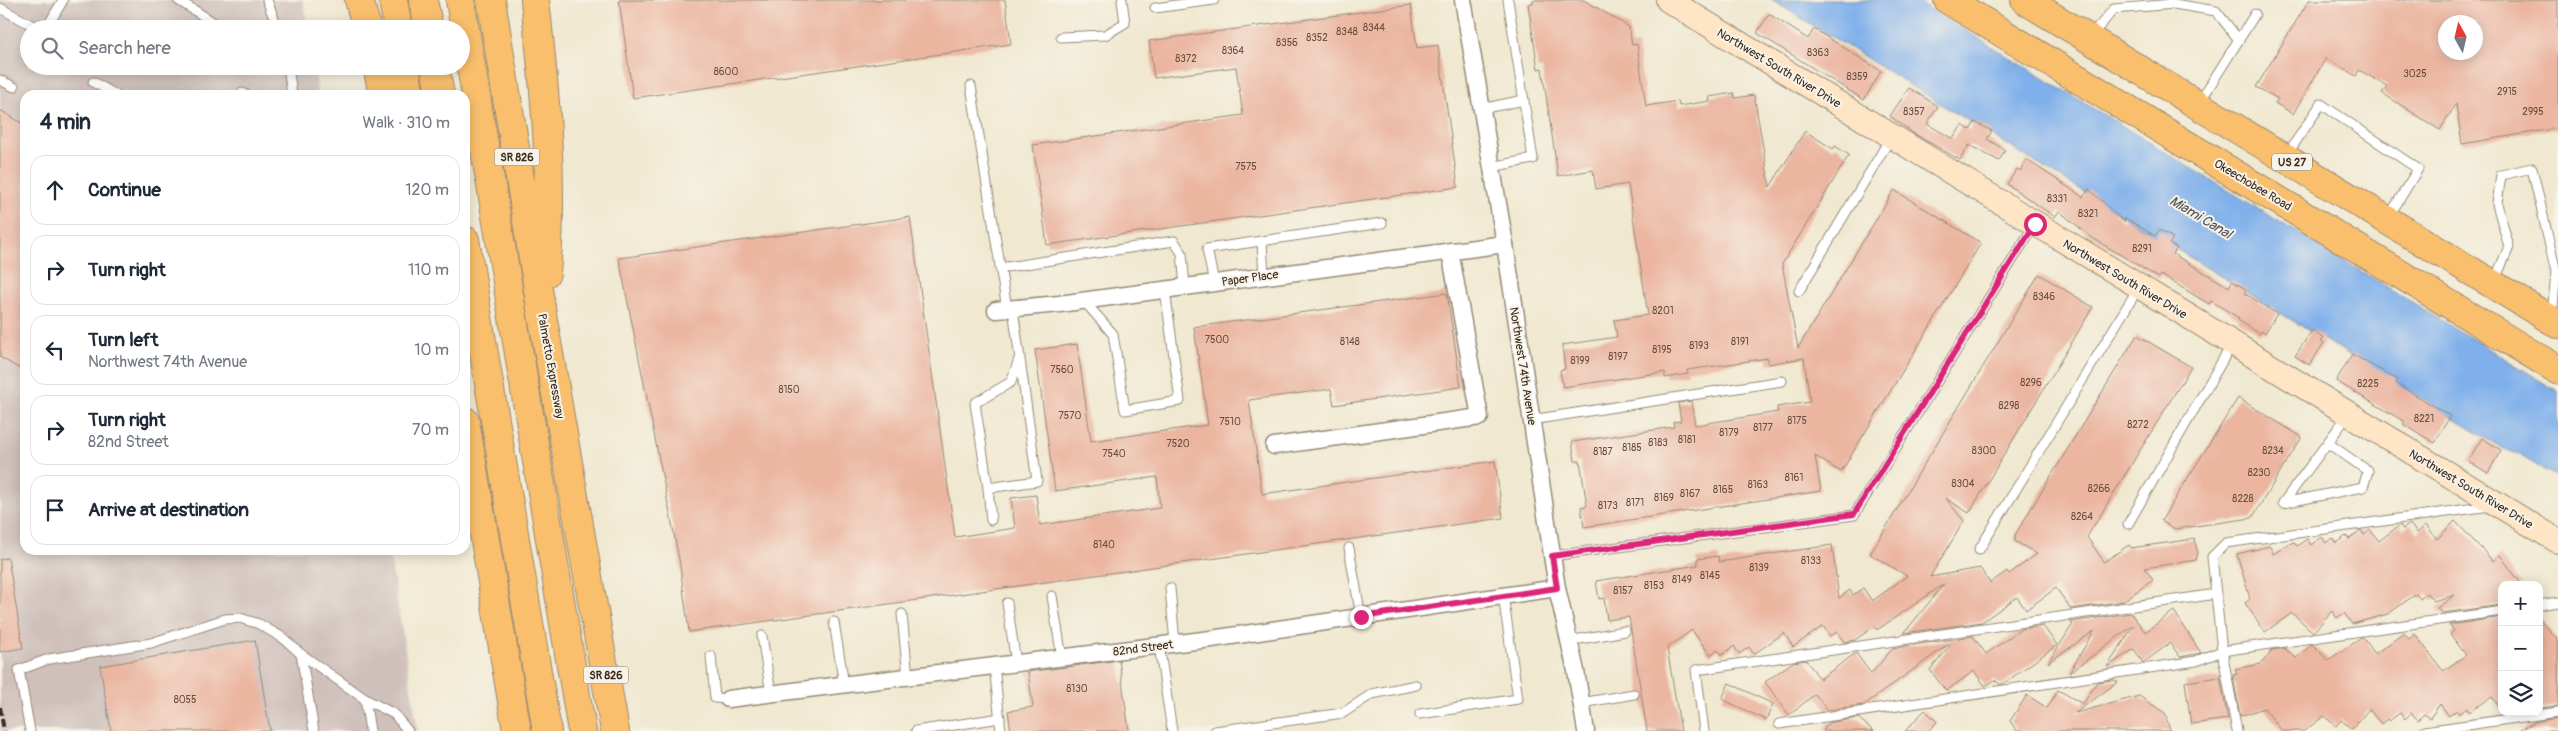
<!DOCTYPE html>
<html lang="en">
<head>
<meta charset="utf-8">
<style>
	:root { --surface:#fff; --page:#f6f6f7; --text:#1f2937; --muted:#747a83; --line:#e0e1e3 }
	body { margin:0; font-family:Pangolin,sans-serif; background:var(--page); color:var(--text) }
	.controls { position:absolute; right:15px; bottom:15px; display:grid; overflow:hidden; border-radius:10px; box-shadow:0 2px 12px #0003 }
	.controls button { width:45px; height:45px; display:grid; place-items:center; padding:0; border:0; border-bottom:1px solid var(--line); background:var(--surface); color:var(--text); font:25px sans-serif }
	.compass { position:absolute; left:2438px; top:15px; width:45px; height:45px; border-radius:50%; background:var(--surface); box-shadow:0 2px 12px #0003; rotate:352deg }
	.stop { position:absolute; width:15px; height:15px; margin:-11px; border:4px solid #db2777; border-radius:50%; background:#fff }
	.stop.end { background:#db2777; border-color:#fff; box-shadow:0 1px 5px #0008 }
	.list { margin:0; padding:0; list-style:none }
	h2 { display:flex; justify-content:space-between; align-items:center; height:65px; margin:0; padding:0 20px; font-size:21px }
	h2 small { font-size:16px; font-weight:400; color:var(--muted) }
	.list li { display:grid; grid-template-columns:32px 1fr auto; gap:15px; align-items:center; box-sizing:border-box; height:70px; margin:0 10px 10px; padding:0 10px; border:1px solid var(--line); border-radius:15px }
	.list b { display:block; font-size:19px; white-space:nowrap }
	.list p { margin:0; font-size:16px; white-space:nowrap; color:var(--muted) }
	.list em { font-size:16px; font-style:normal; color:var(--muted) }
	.icon { flex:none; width:28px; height:28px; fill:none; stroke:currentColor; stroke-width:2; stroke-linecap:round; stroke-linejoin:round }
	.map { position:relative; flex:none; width:2558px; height:731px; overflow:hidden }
	.search { position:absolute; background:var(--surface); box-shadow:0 2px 12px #0003; left:20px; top:20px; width:450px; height:55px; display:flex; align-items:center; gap:12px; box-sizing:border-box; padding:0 18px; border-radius:28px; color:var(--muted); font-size:19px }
	.panel { position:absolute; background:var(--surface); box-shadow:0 2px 12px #0003; left:20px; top:90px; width:450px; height:465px; border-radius:15px }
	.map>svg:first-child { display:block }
</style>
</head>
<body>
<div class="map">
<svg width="2558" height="731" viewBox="0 0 2558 731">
	<rect width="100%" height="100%" fill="#f7f3e8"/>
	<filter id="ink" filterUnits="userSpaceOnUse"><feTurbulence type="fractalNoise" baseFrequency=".02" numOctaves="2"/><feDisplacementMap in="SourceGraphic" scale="10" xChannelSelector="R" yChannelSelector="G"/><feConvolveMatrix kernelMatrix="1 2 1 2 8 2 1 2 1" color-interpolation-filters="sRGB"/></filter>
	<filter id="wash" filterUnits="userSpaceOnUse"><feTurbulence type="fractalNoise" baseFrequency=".0096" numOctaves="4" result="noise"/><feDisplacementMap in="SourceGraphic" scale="20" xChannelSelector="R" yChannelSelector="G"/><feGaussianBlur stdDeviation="1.12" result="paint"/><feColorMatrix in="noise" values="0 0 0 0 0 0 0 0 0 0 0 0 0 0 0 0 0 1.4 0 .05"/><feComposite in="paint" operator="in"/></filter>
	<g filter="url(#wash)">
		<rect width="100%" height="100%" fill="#f0e8d0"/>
		<!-- industrial -->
		<polygon fill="#cfc0bb" points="0,0 303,0 308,29 29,29 29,66 314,66 318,95 25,95 25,550 389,550 418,731 0,731"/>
		<!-- water -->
		<polygon fill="#80b0eb" stroke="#5e6d84" points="1772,0 1915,0 2558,391 2558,478 2521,455 2504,449 2402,388"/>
		<g id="blocks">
			<!-- building -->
			<g fill="#ebb5a0" fill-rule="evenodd">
				<polygon points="619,0 1005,0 1011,44 633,98"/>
				<polygon points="1533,0 1584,0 1629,27 1632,45 1637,44 1646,106 1678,101 1679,106 1710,101 1709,97 1734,93 1735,98 1754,95 1770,187 1805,131 1833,149 1835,146 1849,155 1782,264 1798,348 1894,190 1981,243 1841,472 1815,456 1821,491 1584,527 1581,507 1587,506 1580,461 1575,461 1572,442 1674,427 1673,422 1681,421 1678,403 1691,401 1695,425 1778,412 1777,407 1810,402 1804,358 1768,364 1768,358 1716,366 1687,370 1688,374 1665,378 1665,372 1563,387 1560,370 1565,369 1562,345 1617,337 1614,320 1648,315 1628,184 1596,189 1593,170 1558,176 1542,68 1538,69 1528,4 1533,3"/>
				<path d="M2309 0H2558V128L2462 144 2456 104 2440 130 2382 93 2387 86 2359 70 2356 76 2326 58 2293 114 2275 103 2278 99 2256 87ZM2446 22H2476V52H2446Z"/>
				<polygon points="1411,5 1417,48 1438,45 1458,187 1047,245 1033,145 1243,115 1236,67 1154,78 1149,41"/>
				<polygon points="1769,14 1808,39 1814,29 1881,71 1864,100 1757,33"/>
				<polygon points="1909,88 1938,106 1927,124 1953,139 1962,125 1970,130 1975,122 1992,131 1987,139 2005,150 1999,161 1969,145 1960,160 1913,133 1890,116"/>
				<polygon points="0,110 25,125 25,372 0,357"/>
				<polygon points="2027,160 2083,197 2089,189 2124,222 2125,218 2155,236 2159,230 2173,238 2169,244 2177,248 2173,254 2229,287 2232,281 2246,289 2244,293 2277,314 2265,333 2261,331 2260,334 2238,320 2239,318 2211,301 2209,304 2161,275 2159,278 2091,237 2059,211 2055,217 2007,184 2017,169 2020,171"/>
				<polygon points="910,217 955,537 1015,528 1011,498 1036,495 1040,525 1160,508 1157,477 1055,491 1035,350 1077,344 1091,441 1208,425 1194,327 1447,293 1461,387 1334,405 1331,389 1249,400 1262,494 1495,461 1503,518 689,632 679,559 619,258"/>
				<polygon points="2039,274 2093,307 1969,513 1945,498 1964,521 1930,577 1980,568 1990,583 2007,571 2009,574 2037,554 2015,541 2015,535 2137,335 2191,367 2087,537 2104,562 2129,545 2131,548 2194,539 2198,553 2196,560 2145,568 2153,580 2123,601 2071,609 2056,588 2026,610 2017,597 1982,622 1904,633 1944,584 1877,630 1875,626 1855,640 1844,642 1837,632 1830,636 1823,626 1793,647 1784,633 1754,654 1749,647 1739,654 1734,646 1722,655 1718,650 1710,655 1692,630 1667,648 1681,731 1647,731 1629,617 1607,620 1604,598 1599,599 1596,581 1698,565 1697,559 1718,556 1719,562 1832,545 1839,598 1850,590 1853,595 1863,588 1872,601 1907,576 1870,554"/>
				<polygon points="2312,330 2324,338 2321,341 2324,343 2309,365 2295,356"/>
				<polygon points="2352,354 2398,380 2396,383 2450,416 2435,443 2403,424 2405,422 2336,381"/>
				<polygon points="2238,398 2302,437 2252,518 2175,529 2161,521"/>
				<polygon points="2482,438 2501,450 2488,473 2468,461"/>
				<polygon points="2455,521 2493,561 2500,555 2522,585 2502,585 2502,605 2442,613 2437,608 2455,595 2433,601 2427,593 2420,599 2416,594 2388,614 2352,624 2344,613 2337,618 2332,611 2313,632 2292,613 2265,632 2245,603 2250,599 2237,554 2270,546 2273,554 2293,542 2297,546 2307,539 2311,545 2322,537 2326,543 2332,538 2336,543 2346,536 2349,539 2361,530 2364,535 2370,530 2379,541 2400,525 2403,529 2410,524 2417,533 2426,525 2437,539"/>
				<polygon points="8,558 23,648 0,652 0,559"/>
				<polygon points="2174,611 2201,653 2180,657 2170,643 2143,663 2134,649 2107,667 2134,625 2069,673 2094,631 2048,663 2073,624 2070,622 2131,613 2145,632"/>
				<polygon points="2502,617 2502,711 2492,697 2469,712 2467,708 2459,714 2457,710 2449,716 2440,704 2430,718 2424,714 2418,720 2411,713 2405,719 2400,713 2389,721 2387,719 2381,724 2369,709 2352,729 2341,720 2336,726 2324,716 2304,731 2282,731 2264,708 2240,716 2233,675 2237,674 2235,669 2261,664 2272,650 2284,648 2296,658 2312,644 2328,660 2363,637 2375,654 2404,633 2409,639 2415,634 2443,671 2466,655 2450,634 2454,631 2450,625"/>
				<polygon points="2539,618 2558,640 2558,706 2539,708"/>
				<polygon points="2043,626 2057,645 2003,684 1999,684 1995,680 1985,686 1974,671 1946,691 1930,670 1950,646 1949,644 1864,705 1827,710 1815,694 1789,715 1765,682 1793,662 1806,660 1820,679 1856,653 1871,674 1893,648 1973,636 1986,654 2021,629"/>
				<polygon points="255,640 270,731 111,731 100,666"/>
				<polygon points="1119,660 1129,731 1011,731 1008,711 1033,707 1028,672"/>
				<polygon points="2220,677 2228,719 2191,724 2185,682"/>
				<polygon points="2114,680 2118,682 2075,713 2139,696 2165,713 2170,731 2017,731 2010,721 2027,695 2047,708 2058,690 2083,704 2097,682"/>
				<polygon points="1729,683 1773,704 1766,720 1722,699"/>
				<polygon points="1925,710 1937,722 1928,731 1905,731"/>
				<polygon points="1858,718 1874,731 1823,731 1828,723"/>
				<polygon points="2558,718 2558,731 2520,731 2534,722"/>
			</g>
		</g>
	</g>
	<g filter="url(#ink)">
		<use href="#blocks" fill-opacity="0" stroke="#968977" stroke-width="1"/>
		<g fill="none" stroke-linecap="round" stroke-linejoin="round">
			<defs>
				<g id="lane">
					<polyline points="178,0 224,29"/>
					<polyline points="267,0 278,29"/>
					<polyline points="0,8 39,29"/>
					<polyline points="1155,8 1214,0"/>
					<polyline points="46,29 63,0"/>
					<polyline points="2091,36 2114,9 2174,4 2216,11 2239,40"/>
					<polyline points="1061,37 1105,35 1125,23 1122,0"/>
					<polyline points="288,66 292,95"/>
					<polyline points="0,80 14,87"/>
					<polyline points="93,82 116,95"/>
					<polyline points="971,86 1007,309"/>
					<polyline points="242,93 246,95"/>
					<polyline points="2199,103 2255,14"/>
					<polyline points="1481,109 1524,100"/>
					<polyline points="2286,156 2321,104 2418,169 2388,218"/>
					<polyline points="1491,167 1533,159 1508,0"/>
					<polyline points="1262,241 1264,277"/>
					<polyline points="1000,268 1174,241 1182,253 1185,287"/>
					<polyline points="2494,282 2509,247 2497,204 2501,175 2532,168 2556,272 2552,316"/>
					<polyline points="1214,283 1207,249 1382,223"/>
					<polyline points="1799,291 1891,137"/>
					<polyline points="1084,301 1113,334 1125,410 1180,401 1165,290"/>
					<polyline points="1013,309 1037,481 988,488 975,403 1011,382 1020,356"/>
					<polyline points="1531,420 1782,381"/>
					<polyline points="2328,443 2368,471 2363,487 2283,503 2348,415"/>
					<polyline points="988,488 991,520"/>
					<polyline points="2128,524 2232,344"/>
					<polyline points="1349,548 1361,617"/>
					<polyline points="1979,550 2139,287"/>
					<polyline points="1552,556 1854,515 2035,224"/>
					<polyline points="1170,588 1175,643"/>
					<polyline points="1052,596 1062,658"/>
					<polyline points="1007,603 1016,663"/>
					<polyline points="2539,605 2558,602"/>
					<polyline points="902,614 908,677"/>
					<polyline points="834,622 844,685"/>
					<polyline points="762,636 771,694"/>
					<polyline points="1569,641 1625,631"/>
					<polyline points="1159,645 1172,731"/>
					<polyline points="711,656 715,698 728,699"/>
					<polyline points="994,666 1001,731"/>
					<polyline points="365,699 394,714 408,731"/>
					<polyline points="1581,703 1634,694"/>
					<polyline points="1420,714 1518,699 1503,595"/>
					<polyline points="1779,724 2196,661 2222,651 2502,611"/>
					<polyline points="30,731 19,670 49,659 151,643 225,619 240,618 259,624 283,638 301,654"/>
					<polyline points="314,731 301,654 365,699 370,731"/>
					<polyline points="916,731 1000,718"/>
					<polyline points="1215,731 1343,713 1372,694 1416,685"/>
					<polyline points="1704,731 1696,670 2216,594"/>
					<polyline points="2237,731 2222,651 2212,557 2226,543 2490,506"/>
					<polyline points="2425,731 2558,712"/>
				</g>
				<g id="street">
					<polyline points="1463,0 1505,244 1557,588 1576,671 1586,731"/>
					<polyline points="996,310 1059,304 1505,244"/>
					<polyline points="1274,446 1480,417 1450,251"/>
					<polyline points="728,699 1211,639 1557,588"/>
				</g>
				<polyline id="secondary" points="1668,0 2558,541"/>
				<g id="highway">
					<polyline points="359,0 367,29"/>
					<polyline points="393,0 398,29"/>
					<polyline points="423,0 429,29"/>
					<polyline points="460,0 582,731"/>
					<polyline points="491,0 542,314 615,731"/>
					<path d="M535 0C545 91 554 182 546 273"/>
					<polyline points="1948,0 2558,370"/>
					<polyline points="2025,0 2558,324"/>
					<polyline points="377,66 383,95"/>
					<polyline points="405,66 410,95"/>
					<polyline points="435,66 440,95"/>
					<polyline points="465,240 547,731"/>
					<polyline points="465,421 517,731"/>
				</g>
			</defs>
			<!-- lane casing -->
			<use href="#lane" stroke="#968977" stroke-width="11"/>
			<!-- street casing -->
			<use href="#street" stroke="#968977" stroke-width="19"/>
			<!-- secondary casing -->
			<use href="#secondary" stroke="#968977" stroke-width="26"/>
			<!-- highway casing -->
			<use href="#highway" stroke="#968977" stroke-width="30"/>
			<!-- lane -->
			<use href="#lane" stroke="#fff" stroke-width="9"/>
			<!-- street -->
			<use href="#street" stroke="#fff" stroke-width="16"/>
			<!-- secondary -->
			<use href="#secondary" stroke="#fde5c5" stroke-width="24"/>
			<!-- highway -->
			<use href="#highway" stroke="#f9bf6d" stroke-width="28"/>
			<!-- rail -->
			<polyline stroke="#3b2a1e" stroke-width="4" stroke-dasharray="8 4" stroke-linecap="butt" points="0,707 4,731"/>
		</g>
	</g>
	<g fill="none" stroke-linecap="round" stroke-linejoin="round" filter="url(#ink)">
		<!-- route -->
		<polyline stroke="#db2777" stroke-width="6" points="1361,617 1557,588 1552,556 1854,514 2035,224"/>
	</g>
	<g text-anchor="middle" stroke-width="4" stroke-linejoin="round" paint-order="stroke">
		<!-- number labels -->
		<g font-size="10" fill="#674d3e">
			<text x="1374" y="31">8344</text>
			<text x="1347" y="35">8348</text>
			<text x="1317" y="41">8352</text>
			<text x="1287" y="46">8356</text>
			<text x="1233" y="54">8364</text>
			<text x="1818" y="56">8363</text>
			<text x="1186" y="62">8372</text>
			<text x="726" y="75">8600</text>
			<text x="2415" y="77">3025</text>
			<text x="1857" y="80">8359</text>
			<text x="2507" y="95">2915</text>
			<text x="1914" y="115">8357</text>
			<text x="2533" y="115">2995</text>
			<text x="1246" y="170">7575</text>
			<text x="2057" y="202">8331</text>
			<text x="2088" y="217">8321</text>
			<text x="2142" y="252">8291</text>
			<text x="2044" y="300">8346</text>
			<text x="1663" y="314">8201</text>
			<text x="1217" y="343">7500</text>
			<text x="1350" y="345">8148</text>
			<text x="1740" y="345">8191</text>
			<text x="1699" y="349">8193</text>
			<text x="1662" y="353">8195</text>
			<text x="1618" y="360">8197</text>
			<text x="1580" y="364">8199</text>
			<text x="1062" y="373">7560</text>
			<text x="2031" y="386">8296</text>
			<text x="2368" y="387">8225</text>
			<text x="789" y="393">8150</text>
			<text x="2009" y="409">8298</text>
			<text x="1070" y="419">7570</text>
			<text x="2424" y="422">8221</text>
			<text x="1797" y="424">8175</text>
			<text x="1230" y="425">7510</text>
			<text x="2138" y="428">8272</text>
			<text x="1763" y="431">8177</text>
			<text x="1729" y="436">8179</text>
			<text x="1687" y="443">8181</text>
			<text x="1658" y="446">8183</text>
			<text x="1178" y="447">7520</text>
			<text x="1632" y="451">8185</text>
			<text x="1984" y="454">8300</text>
			<text x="2273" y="454">8234</text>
			<text x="1603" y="455">8187</text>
			<text x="1114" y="457">7540</text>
			<text x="2259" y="476">8230</text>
			<text x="1794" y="481">8161</text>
			<text x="1963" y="487">8304</text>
			<text x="1758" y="488">8163</text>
			<text x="2099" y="492">8266</text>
			<text x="1723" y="493">8165</text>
			<text x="1690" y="497">8167</text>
			<text x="1664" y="501">8169</text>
			<text x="2243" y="502">8228</text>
			<text x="1635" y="506">8171</text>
			<text x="1608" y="509">8173</text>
			<text x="2082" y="520">8264</text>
			<text x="1104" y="548">8140</text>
			<text x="1811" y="564">8133</text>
			<text x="1759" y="571">8139</text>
			<text x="1710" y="579">8145</text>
			<text x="1682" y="583">8149</text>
			<text x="1654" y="589">8153</text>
			<text x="1623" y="594">8157</text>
			<text x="1077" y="692">8130</text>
			<text x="185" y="703">8055</text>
		</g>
		<!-- shield labels -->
		<g fill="#f7f3e8" stroke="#73665b" stroke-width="1">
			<rect x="494.5" y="148.5" width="45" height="17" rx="4"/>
			<rect x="2272" y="153.5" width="40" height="17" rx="4"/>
			<rect x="583.5" y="666.5" width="45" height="17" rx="4"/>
		</g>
		<g font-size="11" font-weight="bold" fill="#3b2a1e">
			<text x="517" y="161">SR 826</text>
			<text x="2292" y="166">US 27</text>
			<text x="606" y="679">SR 826</text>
		</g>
		<!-- street labels -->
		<g font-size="12" fill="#3b2a1e" stroke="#f7f3e8">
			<text transform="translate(1779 68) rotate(31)" y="4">Northwest South River Drive</text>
			<text transform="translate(2253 185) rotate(31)" y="4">Okeechobee Road</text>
			<text transform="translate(1250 278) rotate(-8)" y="4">Paper Place</text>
			<text transform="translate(2125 279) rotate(31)" y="4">Northwest South River Drive</text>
			<text transform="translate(551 366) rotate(80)" y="4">Palmetto Expressway</text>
			<text transform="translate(1523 366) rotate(81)" y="4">Northwest 74th Avenue</text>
			<text transform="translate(2471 489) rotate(31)" y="4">Northwest South River Drive</text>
			<text transform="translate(1143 648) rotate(-7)" y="4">82nd Street</text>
		</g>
		<!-- water labels -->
		<g font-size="14" font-style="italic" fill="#50525c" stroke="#f7f3e8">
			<text transform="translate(2201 217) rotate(31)" y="5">Miami Canal</text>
		</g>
	</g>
</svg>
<div class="controls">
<button>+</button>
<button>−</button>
<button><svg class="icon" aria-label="layers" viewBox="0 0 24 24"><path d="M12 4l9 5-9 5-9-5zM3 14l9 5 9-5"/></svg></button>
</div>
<svg class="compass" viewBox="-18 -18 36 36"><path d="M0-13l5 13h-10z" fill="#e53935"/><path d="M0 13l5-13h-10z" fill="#747a83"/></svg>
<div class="stop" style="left:2035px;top:224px"></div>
<div class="stop end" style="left:1361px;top:617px"></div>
<div class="search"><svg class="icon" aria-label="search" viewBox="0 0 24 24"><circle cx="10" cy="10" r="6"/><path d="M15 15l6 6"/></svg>Search here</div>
<section class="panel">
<h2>4 min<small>Walk · 310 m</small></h2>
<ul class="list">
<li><svg class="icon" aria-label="ahead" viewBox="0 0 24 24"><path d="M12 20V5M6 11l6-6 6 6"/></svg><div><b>Continue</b></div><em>120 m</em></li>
<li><svg class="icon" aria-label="right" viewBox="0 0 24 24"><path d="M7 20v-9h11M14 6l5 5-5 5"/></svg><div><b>Turn right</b></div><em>110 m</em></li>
<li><svg class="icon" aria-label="left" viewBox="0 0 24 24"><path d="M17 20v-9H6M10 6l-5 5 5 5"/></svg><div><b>Turn left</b><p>Northwest 74th Avenue</p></div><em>10 m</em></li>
<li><svg class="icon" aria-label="right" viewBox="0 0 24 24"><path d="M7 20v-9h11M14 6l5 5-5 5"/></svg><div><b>Turn right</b><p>82nd Street</p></div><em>70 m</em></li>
<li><svg class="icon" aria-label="arrive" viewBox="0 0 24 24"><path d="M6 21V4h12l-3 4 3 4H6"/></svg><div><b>Arrive at destination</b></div></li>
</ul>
</section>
</div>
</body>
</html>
